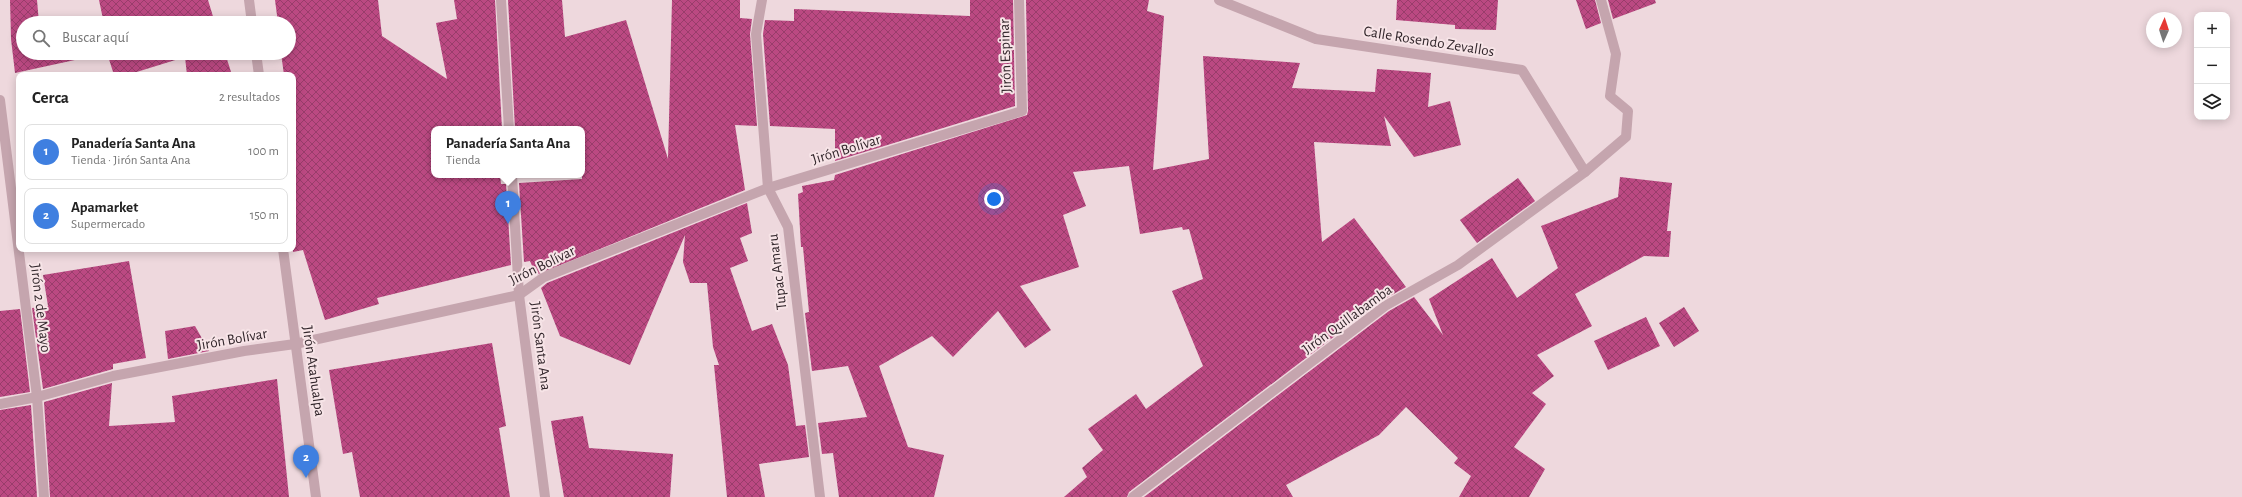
<!DOCTYPE html>
<html lang="es">
<head>
<meta charset="utf-8">
<style>
	:root { --surface:#fff; --page:#f6f6f6; --text:#222; --muted:#767676; --line:#e0e0e0; --accent:#1a73e8 }
	body { margin:0; font-family:"Alegreya Sans",sans-serif; background:var(--page); color:var(--text) }
	.controls { position:absolute; right:12px; top:12px; display:grid; overflow:hidden; border-radius:8px; box-shadow:0 2px 10px #0003 }
	.controls button { width:36px; height:36px; display:grid; place-items:center; padding:0; border:0; border-bottom:1px solid var(--line); background:var(--surface); color:var(--text); font:20px sans-serif }
	.compass { position:absolute; left:2146px; top:12px; width:36px; height:36px; border-radius:50%; background:var(--surface); box-shadow:0 2px 10px #0003; rotate:3deg }
	.you { position:absolute; left:994px; top:199px; width:14px; height:14px; margin:-10px; border:3px solid #fff; border-radius:50%; background:#1a73e8; box-shadow:0 0 0 6px #1a73e833 }
	.badge { display:grid; place-items:center; width:26px; height:26px; border-radius:50%; background:var(--accent); color:#fff; font-size:13px; font-weight:700 }
	.pin { position:absolute; translate:-50% -33px; filter:drop-shadow(0 1px 2px #0008) }
	.pin::after { content:''; position:absolute; top:21px; width:14px; height:12px; background:inherit; clip-path:polygon(0 0,100% 0,50% 100%) }
	.popup { position:absolute; left:431px; top:126px; width:154px; height:52px; box-sizing:border-box; display:grid; place-content:center; border-radius:8px; background:var(--surface); filter:drop-shadow(0 1px 3px #0005); font-size:13px; white-space:nowrap; color:var(--muted) }
	.popup b { font-size:15px; color:var(--text) }
	.popup::after { content:''; position:absolute; left:50%; top:100%; margin-left:-8px; border:8px solid transparent; border-top-color:var(--surface) }
	.list { margin:0; padding:0; list-style:none }
	h2 { display:flex; justify-content:space-between; align-items:center; height:52px; margin:0; padding:0 16px; font-size:17px }
	h2 small { font-size:13px; font-weight:400; color:var(--muted) }
	.list li { display:grid; grid-template-columns:26px 1fr auto; gap:12px; align-items:center; box-sizing:border-box; height:56px; margin:0 8px 8px; padding:0 8px; border:1px solid var(--line); border-radius:8px }
	.list b { display:block; font-size:15px; white-space:nowrap }
	.list p { margin:0; font-size:13px; white-space:nowrap; color:var(--muted) }
	.list em { font-size:13px; font-style:normal; color:var(--muted) }
	.icon { flex:none; width:22px; height:22px; fill:none; stroke:currentColor; stroke-width:2; stroke-linecap:round; stroke-linejoin:round }
	.map { position:relative; flex:none; width:2242px; height:497px; overflow:hidden }
	.search { position:absolute; background:var(--surface); box-shadow:0 2px 10px #0003; left:16px; top:16px; width:280px; height:44px; display:flex; align-items:center; gap:10px; box-sizing:border-box; padding:0 14px; border-radius:22px; color:var(--muted); font-size:15px }
	.panel { position:absolute; background:var(--surface); box-shadow:0 2px 10px #0003; left:16px; top:72px; width:280px; height:180px; border-radius:8px }
	.map>svg:first-child { display:block }
</style>
</head>
<body>
<div class="map">
<svg width="2242" height="497" viewBox="0 0 2242 497">
	<defs>
		<pattern id="building-cross-hatch" width="8" height="8" patternUnits="userSpaceOnUse"><rect width="8" height="8" fill="#bb4982"/><path d="M0 0l8 8M0 8l8-8" fill="none" stroke="#993d6b"/></pattern>
	</defs>
	<rect width="100%" height="100%" fill="#eed8dd"/>
	<!-- building -->
	<g fill="url(#building-cross-hatch)">
		<polygon points="10,0 37,0 39,23 23,23 23,53 225,53 232,75 187,75 185,57 127,75 114,75 107,53 15,73 11,39"/>
		<polygon points="99,0 208,0 215,23 86,23 103,19"/>
		<polygon points="275,0 378,0 382,36 447,79 436,23 457,19 454,0 495,0 502,129 434,129 434,175 500,175 501,184 506,184 511,265 377,298 379,304 325,320 303,250 293,252 293,75 284,75 281,53 289,53 289,23 278,23"/>
		<polygon points="508,0 562,0 565,37 626,20 668,159 672,0 740,0 740,18 752,19 750,34 757,126 735,125 745,190 536,275 530,261 524,262 519,183 582,179 582,129 515,129"/>
		<polygon points="970,0 1013,0 1015,106 835,161 835,129 770,126 763,34 765,20 794,21 794,9 970,16"/>
		<polygon points="1026,0 1149,0 1147,11 1164,16 1153,170 1209,159 1203,56 1300,63 1292,88 1375,92 1377,69 1431,73 1428,107 1450,101 1461,145 1414,157 1384,116 1391,146 1314,142 1322,242 1354,218 1406,287 1381,301 1129,492 1127,497 1064,497 1087,477 1082,468 1103,450 1088,429 1136,394 1146,409 1203,366 1172,291 1203,279 1189,229 1183,230 1182,227 1140,234 1129,166 1073,172 1086,206 1063,215 1079,267 1020,286 1051,330 1025,348 998,311 953,357 932,336 879,366 908,447 944,455 934,497 839,497 833,453 822,454 818,423 867,417 848,366 812,371 805,313 809,312 803,247 801,247 798,194 803,192 802,186 834,180 835,175 1027,115 1028,111"/>
		<polygon points="1397,0 1498,0 1496,30 1455,29 1455,25 1396,20"/>
		<polygon points="1576,0 1595,0 1601,23 1586,29"/>
		<polygon points="1608,0 1655,0 1656,3 1613,19"/>
		<polygon points="1620,177 1672,183 1667,231 1671,231 1669,257 1644,256 1575,294 1592,326 1537,355 1554,376 1532,393 1546,404 1514,447 1545,469 1529,497 1459,497 1471,476 1454,463 1458,458 1406,407 1379,435 1286,485 1293,497 1144,497 1389,311 1414,297 1443,335 1429,299 1492,258 1517,298 1558,268 1541,226 1618,197"/>
		<polygon points="1518,178 1535,201 1477,243 1460,220"/>
		<polygon points="747,203 752,233 740,238 748,261 730,268 752,331 772,324 788,365 796,426 805,425 809,457 759,464 765,497 727,497 714,365 719,365 713,347 707,283 690,283 683,262 685,235 630,365 560,336 541,288 547,283"/>
		<polygon points="129,261 146,358 113,364 113,369 43,389 32,308 48,306 43,275"/>
		<polygon points="1684,307 1699,331 1674,347 1659,323"/>
		<polygon points="20,309 30,392 0,397 0,311"/>
		<polygon points="1646,317 1660,346 1608,370 1594,341"/>
		<polygon points="195,326 209,351 168,359 165,331"/>
		<polygon points="492,343 506,426 499,428 510,497 360,497 352,452 343,454 329,370"/>
		<polygon points="277,379 289,497 50,497 44,402 112,383 109,426 175,422 172,396"/>
		<polygon points="31,405 37,497 0,497 0,410"/>
		<polygon points="583,416 589,448 673,454 670,497 564,497 551,421"/>
	</g>
	<g fill="none" stroke-linecap="round" stroke-linejoin="round">
		<!-- minor -->
		<g stroke="#c5a5ae" stroke-width="10">
			<polyline points="249,0 252,23"/>
			<polyline points="501,0 509,129"/>
			<polyline points="762,0 756,34 768,188 788,227 820,497"/>
			<polyline points="1219,0 1316,39 1522,70 1585,172"/>
			<polyline points="256,53 259,75"/>
			<polyline points="0,100 37,397 44,497"/>
			<polyline points="512,175 519,295 545,497"/>
			<polyline points="283,249 316,497"/>
			<polyline points="0,404 37,397 113,376 244,351 295,344 519,295 544,277 768,188 1022,111 1019,0"/>
			<polyline points="1133,497 1385,306 1458,265 1585,172 1626,137 1628,111 1610,96 1616,54 1601,0"/>
		</g>
	</g>
	<g text-anchor="middle" stroke-width="4" stroke-linejoin="round" paint-order="stroke">
		<!-- street labels -->
		<g font-size="15" fill="#32262b" stroke="#f7e4e7">
			<text transform="translate(1429 41) rotate(9)" y="5">Calle Rosendo Zevallos</text>
			<text transform="translate(1005 56) rotate(-92)" y="5">Jirón Espinar</text>
			<text transform="translate(846 149) rotate(-17)" y="5">Jirón Bolívar</text>
			<text transform="translate(542 265) rotate(-26)" y="5">Jirón Bolívar</text>
			<text transform="translate(777 272) rotate(-97)" y="5">Tupac Amaru</text>
			<text transform="translate(41 308) rotate(83)" y="5">Jirón 2 de Mayo</text>
			<text transform="translate(1347 319) rotate(-36)" y="5">Jirón Quillabamba</text>
			<text transform="translate(232 339) rotate(-10)" y="5">Jirón Bolívar</text>
			<text transform="translate(541 346) rotate(83)" y="5">Jirón Santa Ana</text>
			<text transform="translate(314 371) rotate(82)" y="5">Jirón Atahualpa</text>
		</g>
	</g>
</svg>
<div class="controls">
<button>+</button>
<button>−</button>
<button><svg class="icon" aria-label="layers" viewBox="0 0 24 24"><path d="M12 4l9 5-9 5-9-5zM3 14l9 5 9-5"/></svg></button>
</div>
<svg class="compass" viewBox="-18 -18 36 36"><path d="M0-13l5 13h-10z" fill="#e53935"/><path d="M0 13l5-13h-10z" fill="#767676"/></svg>
<div class="you"></div>
<div class="pin badge" style="left:508px;top:224px;background:#3f7fe0">1</div>
<div class="popup"><b>Panadería Santa Ana</b>Tienda</div>
<div class="pin badge" style="left:306px;top:478px;background:#3f7fe0">2</div>
<div class="search"><svg class="icon" aria-label="search" viewBox="0 0 24 24"><circle cx="10" cy="10" r="6"/><path d="M15 15l6 6"/></svg>Buscar aquí</div>
<section class="panel">
<h2>Cerca<small>2 resultados</small></h2>
<ul class="list">
<li><span class="badge" style="background:#3f7fe0">1</span><div><b>Panadería Santa Ana</b><p>Tienda · Jirón Santa Ana</p></div><em>100 m</em></li>
<li><span class="badge" style="background:#3f7fe0">2</span><div><b>Apamarket</b><p>Supermercado</p></div><em>150 m</em></li>
</ul>
</section>
</div>
</body>
</html>
